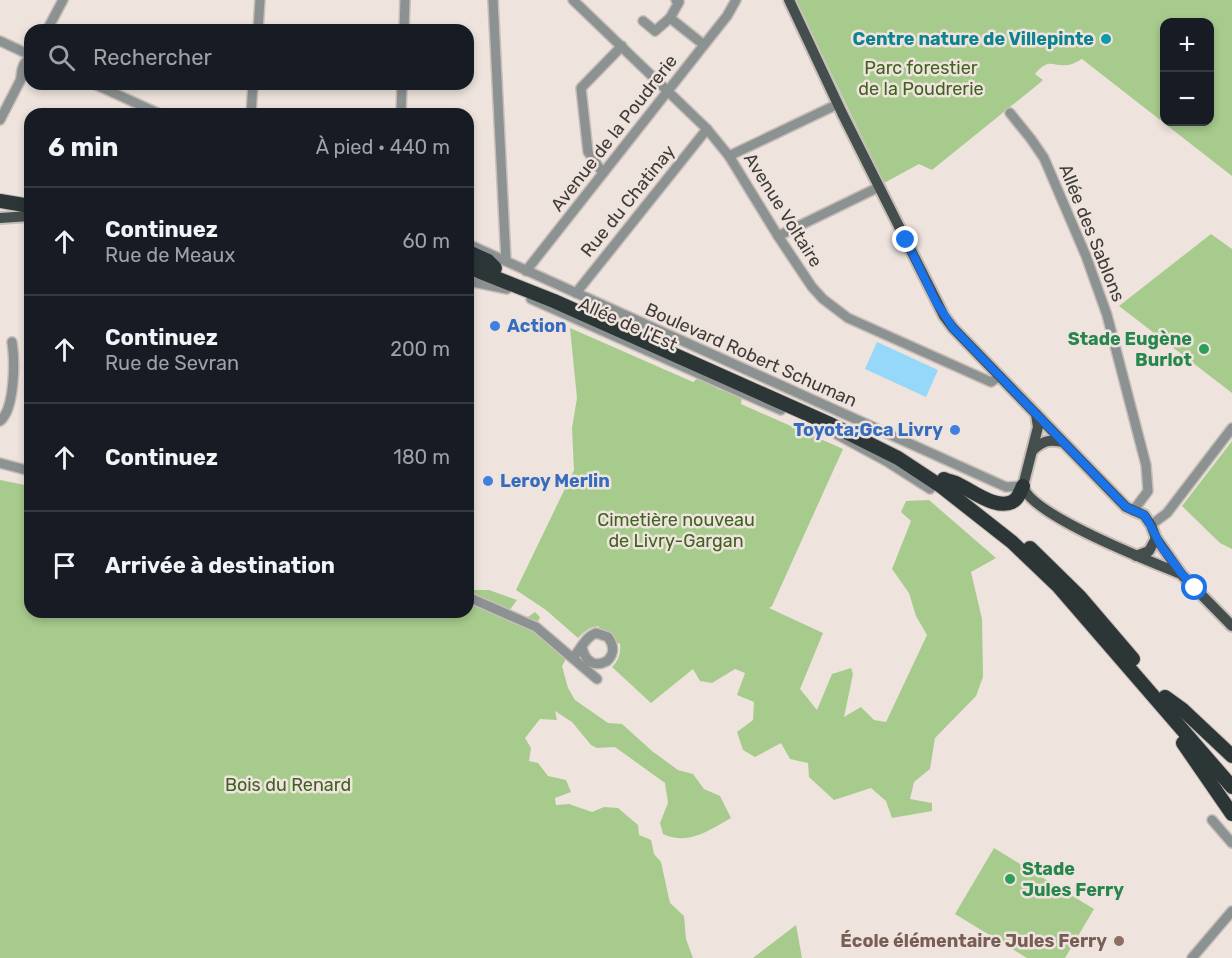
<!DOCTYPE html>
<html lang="fr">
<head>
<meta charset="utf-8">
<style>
	:root { --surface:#171b24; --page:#20242c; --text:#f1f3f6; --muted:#9ea1a6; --line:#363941 }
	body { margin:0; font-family:Rubik,sans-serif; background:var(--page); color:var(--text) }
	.controls { position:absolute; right:18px; top:18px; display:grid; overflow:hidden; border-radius:12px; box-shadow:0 3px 9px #0003 }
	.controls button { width:54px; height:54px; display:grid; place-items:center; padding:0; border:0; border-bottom:2px solid var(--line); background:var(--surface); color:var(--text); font:30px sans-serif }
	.stop { position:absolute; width:18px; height:18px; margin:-14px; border:4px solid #1a73e8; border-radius:50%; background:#fff }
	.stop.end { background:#1a73e8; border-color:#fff; box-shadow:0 2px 6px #0008 }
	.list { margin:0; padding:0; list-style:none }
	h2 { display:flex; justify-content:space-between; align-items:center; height:78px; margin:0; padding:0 24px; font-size:26px }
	h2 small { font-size:20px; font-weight:400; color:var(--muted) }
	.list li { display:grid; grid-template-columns:39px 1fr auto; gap:18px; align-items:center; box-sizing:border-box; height:108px; padding:0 24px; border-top:2px solid var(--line) }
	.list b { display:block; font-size:22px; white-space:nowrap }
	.list p { margin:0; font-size:20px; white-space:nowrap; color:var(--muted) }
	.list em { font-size:20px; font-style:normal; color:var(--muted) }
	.icon { flex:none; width:33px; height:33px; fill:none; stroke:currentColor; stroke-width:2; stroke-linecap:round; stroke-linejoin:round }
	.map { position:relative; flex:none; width:1232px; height:958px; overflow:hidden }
	.search { position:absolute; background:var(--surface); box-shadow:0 3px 9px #0003; left:24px; top:24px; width:450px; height:66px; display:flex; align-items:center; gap:15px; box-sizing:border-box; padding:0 21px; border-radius:18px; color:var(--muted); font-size:22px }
	.panel { position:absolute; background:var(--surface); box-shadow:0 3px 9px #0003; left:24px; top:108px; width:450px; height:510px; border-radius:18px }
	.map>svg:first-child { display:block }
</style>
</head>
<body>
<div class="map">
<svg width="1232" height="958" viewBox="0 0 1232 958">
	<rect width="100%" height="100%" fill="#eee3dd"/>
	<!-- green -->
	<g fill="#a7cb8d" fill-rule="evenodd">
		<path d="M796 0H1232V176L1082 59C1078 61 1072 65 1067 65 1051 67 1050 57 1035 74L1043 80 1041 82 932 170 919 164 884 183ZM1164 22H1210V122H1164Z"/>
		<polygon points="1211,234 1232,249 1232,393 1119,306"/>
		<path d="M570 328 693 382 699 377 718 389 742 396 741 404 843 449 772 606 769 608 823 633 800 689 817 710 832 674 851 668 853 674 844 717 861 707 874 720 886 722 927 635 916 616 909 593 892 569 911 521 901 512 906 501 929 500 996 558 971 572 982 619 983 677 976 696 935 738 930 769 914 782 910 799 932 803V811L892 818 886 801 871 788 834 800 809 777 808 763 790 759 781 743 755 757 743 750 737 732 753 720 754 702 737 695 745 673 735 669 712 683 700 681 693 669 651 703 612 667C619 660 621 653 620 643L617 644 610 634 599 630V626C589 627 585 631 578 638L546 610 516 590 574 470 572 428 577 398Z"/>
		<polygon points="1232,441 1232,549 1220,543 1182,506"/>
		<path d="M0 480 30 486V612H468V588L474 590H489L517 600 507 614 522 621 535 612 540 617 536 627 569 654 562 666 568 688 575 700 608 723 622 724 652 751 678 770 693 774 704 789 720 796 731 818C709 830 689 846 663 834L660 823 668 803 665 783 615 747 597 748 591 745 572 722 555 711 557 720 540 719 525 738 531 748 529 761 538 763 548 776 566 780 571 792 555 798 556 805 569 804 592 812 604 807 618 808 638 825 639 835 651 840 654 854 661 862 670 903 684 916 686 939 693 958H0Z"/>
		<polygon points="994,848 1094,909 1065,958 1027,958 955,914"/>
		<polygon points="796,925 802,958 753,958"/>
	</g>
	<!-- water -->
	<polygon fill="#96d8fa" points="877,342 938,370 926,397 865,369"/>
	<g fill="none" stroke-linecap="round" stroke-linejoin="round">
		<defs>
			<g id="minor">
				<polyline points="493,0 506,261"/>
				<polyline points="573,0 707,129 729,156 778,236 812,287 823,299 848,318 991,382 1000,376"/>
				<polyline points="670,18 704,45"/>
				<polyline points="643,21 655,31 670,18 679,2 676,0"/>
				<polyline points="47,30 63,0"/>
				<polyline points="258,30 260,0"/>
				<polyline points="404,30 405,0"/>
				<polyline points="0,41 30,55"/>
				<path d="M21 79C21 71 22 63 30 58"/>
				<polyline points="94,84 160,114"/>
				<polyline points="1010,113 1031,139 1044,158 1086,256 1107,315 1146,465 1148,491 1133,511"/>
				<polyline points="251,114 253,84"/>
				<polyline points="401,114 402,84"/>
				<polyline points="0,120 21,79 30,68"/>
				<polyline points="729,156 838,104"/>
				<polyline points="603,173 588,152 581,88 622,46"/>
				<polyline points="778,236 879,187"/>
				<polyline points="468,244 1006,487 1023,486"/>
				<polyline points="526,271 704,45 727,16 736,0"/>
				<polyline points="468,281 507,289"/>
				<polyline points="576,293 707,129"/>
				<polyline points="531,299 781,410"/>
				<path d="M0 421C15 409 15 361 12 342"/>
				<polyline points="838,435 886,461 930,489"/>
				<polyline points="0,463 30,471"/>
				<polyline points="1151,525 1167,513 1232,428"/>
				<polyline points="468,597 536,627 597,679"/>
				<path d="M573 658C581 649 585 637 596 633L608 637C614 646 615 653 607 661 594 668 585 661 582 647"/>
				<polyline points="1212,820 1232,843"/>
				<polyline points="1192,958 1232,911"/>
			</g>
			<g id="major">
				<polyline points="789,0 842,113 944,316 953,328 1126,507 1144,515 1151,525 1156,538 1182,575 1232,626"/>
				<polyline points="0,218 30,216"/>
				<path d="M1036 414 1038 427 1023 486C1030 515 1152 562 1181 574"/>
				<path d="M1033 450C1043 441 1049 439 1062 442"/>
				<polyline points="1136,556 1149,551 1156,538"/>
			</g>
			<g id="highway">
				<polyline points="0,201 30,206"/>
				<polyline points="468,252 488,261 495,268"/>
				<polyline points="468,267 554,301 832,425 898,458 942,487 1012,542 1058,586 1232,787"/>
				<path d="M944 479C948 481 954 482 958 484 971 490 1001 514 1016 499 1019 496 1021 490 1023 486"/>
				<polyline points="1030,548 1080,597 1133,659"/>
				<polyline points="1165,697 1183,710 1232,756"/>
				<polyline points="1183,743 1232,814"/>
			</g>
		</defs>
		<!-- minor casing -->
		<use href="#minor" stroke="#c8beb9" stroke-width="12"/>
		<!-- major casing -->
		<use href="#major" stroke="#c8beb9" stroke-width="14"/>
		<!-- highway casing -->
		<use href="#highway" stroke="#c8beb9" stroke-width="16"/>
		<!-- minor -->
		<use href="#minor" stroke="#8c9191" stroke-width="9"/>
		<!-- major -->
		<use href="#major" stroke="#444e4d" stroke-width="10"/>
		<!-- highway -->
		<use href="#highway" stroke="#2c3636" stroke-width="14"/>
	</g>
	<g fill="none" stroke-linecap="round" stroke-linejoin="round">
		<!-- route -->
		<polyline stroke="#1a73e8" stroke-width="8" points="906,240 936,302 953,328 1126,507 1144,515 1148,521 1161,546 1182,574 1195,588"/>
	</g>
	<!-- markers -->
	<circle fill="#0f9aa8" stroke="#eee3dd" stroke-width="2" cx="1106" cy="39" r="6"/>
	<g fill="#3f7fe0" stroke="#eee3dd" stroke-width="2">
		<circle cx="495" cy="326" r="6"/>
		<circle cx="955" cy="430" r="6"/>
		<circle cx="488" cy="481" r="6"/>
	</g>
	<g fill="#2e9e5b" stroke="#eee3dd" stroke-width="2">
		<circle cx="1204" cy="349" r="6"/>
		<circle cx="1010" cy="879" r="6"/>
	</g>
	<circle fill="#8d6e63" stroke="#eee3dd" stroke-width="2" cx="1119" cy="941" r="6"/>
	<g text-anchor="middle" stroke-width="5" stroke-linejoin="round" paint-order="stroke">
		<!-- culture labels -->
		<g font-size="18" font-weight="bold" fill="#0d838f" stroke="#eee3dd" text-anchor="end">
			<text x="1094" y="45">Centre nature de Villepinte</text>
		</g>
		<!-- park labels -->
		<g font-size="18" fill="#3f631e" stroke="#eee3dd">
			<text x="921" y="74">Parc forestier<tspan x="921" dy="21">de la Poudrerie</tspan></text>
			<text x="676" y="526">Cimetière nouveau<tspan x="676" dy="21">de Livry-Gargan</tspan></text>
			<text x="288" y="791">Bois du Renard</text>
		</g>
		<!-- street labels -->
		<g font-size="18" fill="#403c39" stroke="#eee3dd">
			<text transform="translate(614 133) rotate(-52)" y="6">Avenue de la Poudrerie</text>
			<text transform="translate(628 201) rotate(-51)" y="6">Rue du Chatinay</text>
			<text transform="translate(783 210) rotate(58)" y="6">Avenue Voltaire</text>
			<text transform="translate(1092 233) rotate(68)" y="6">Allée des Sablons</text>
			<text transform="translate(628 324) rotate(24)" y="6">Allée de l'Est</text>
			<text transform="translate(751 355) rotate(24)" y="6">Boulevard Robert Schuman</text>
		</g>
		<!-- shop labels -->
		<g font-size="18" font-weight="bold" fill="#366cbe" stroke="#eee3dd" text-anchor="start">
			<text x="507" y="332">Action</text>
			<text x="943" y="436" text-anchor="end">Toyota;Gca Livry</text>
			<text x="500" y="487">Leroy Merlin</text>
		</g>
		<!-- leisure labels -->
		<g font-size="18" font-weight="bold" fill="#27864d" stroke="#eee3dd" text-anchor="end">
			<text x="1192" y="345">Stade Eugène<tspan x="1192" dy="21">Burlot</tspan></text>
			<text x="1022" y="875" text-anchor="start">Stade<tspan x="1022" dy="21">Jules Ferry</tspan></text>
		</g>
		<!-- education labels -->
		<g font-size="18" font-weight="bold" fill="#785e54" stroke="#eee3dd" text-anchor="end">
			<text x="1107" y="947">École élémentaire Jules Ferry</text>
		</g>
	</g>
</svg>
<div class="controls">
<button>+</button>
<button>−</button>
</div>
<div class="stop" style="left:1195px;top:588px"></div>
<div class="stop end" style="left:906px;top:240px"></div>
<div class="search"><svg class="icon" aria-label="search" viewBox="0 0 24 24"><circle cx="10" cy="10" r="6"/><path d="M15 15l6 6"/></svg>Rechercher</div>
<section class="panel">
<h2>6 min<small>À pied · 440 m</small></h2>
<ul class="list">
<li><svg class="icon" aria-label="ahead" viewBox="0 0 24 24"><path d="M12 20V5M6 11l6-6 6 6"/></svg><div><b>Continuez</b><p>Rue de Meaux</p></div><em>60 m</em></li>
<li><svg class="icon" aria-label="ahead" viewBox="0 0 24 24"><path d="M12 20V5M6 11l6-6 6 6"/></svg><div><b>Continuez</b><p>Rue de Sevran</p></div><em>200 m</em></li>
<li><svg class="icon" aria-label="ahead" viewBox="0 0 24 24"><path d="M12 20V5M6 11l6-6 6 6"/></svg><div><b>Continuez</b></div><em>180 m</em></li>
<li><svg class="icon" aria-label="arrive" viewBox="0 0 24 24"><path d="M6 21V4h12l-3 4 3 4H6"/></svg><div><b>Arrivée à destination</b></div></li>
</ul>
</section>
</div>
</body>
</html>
